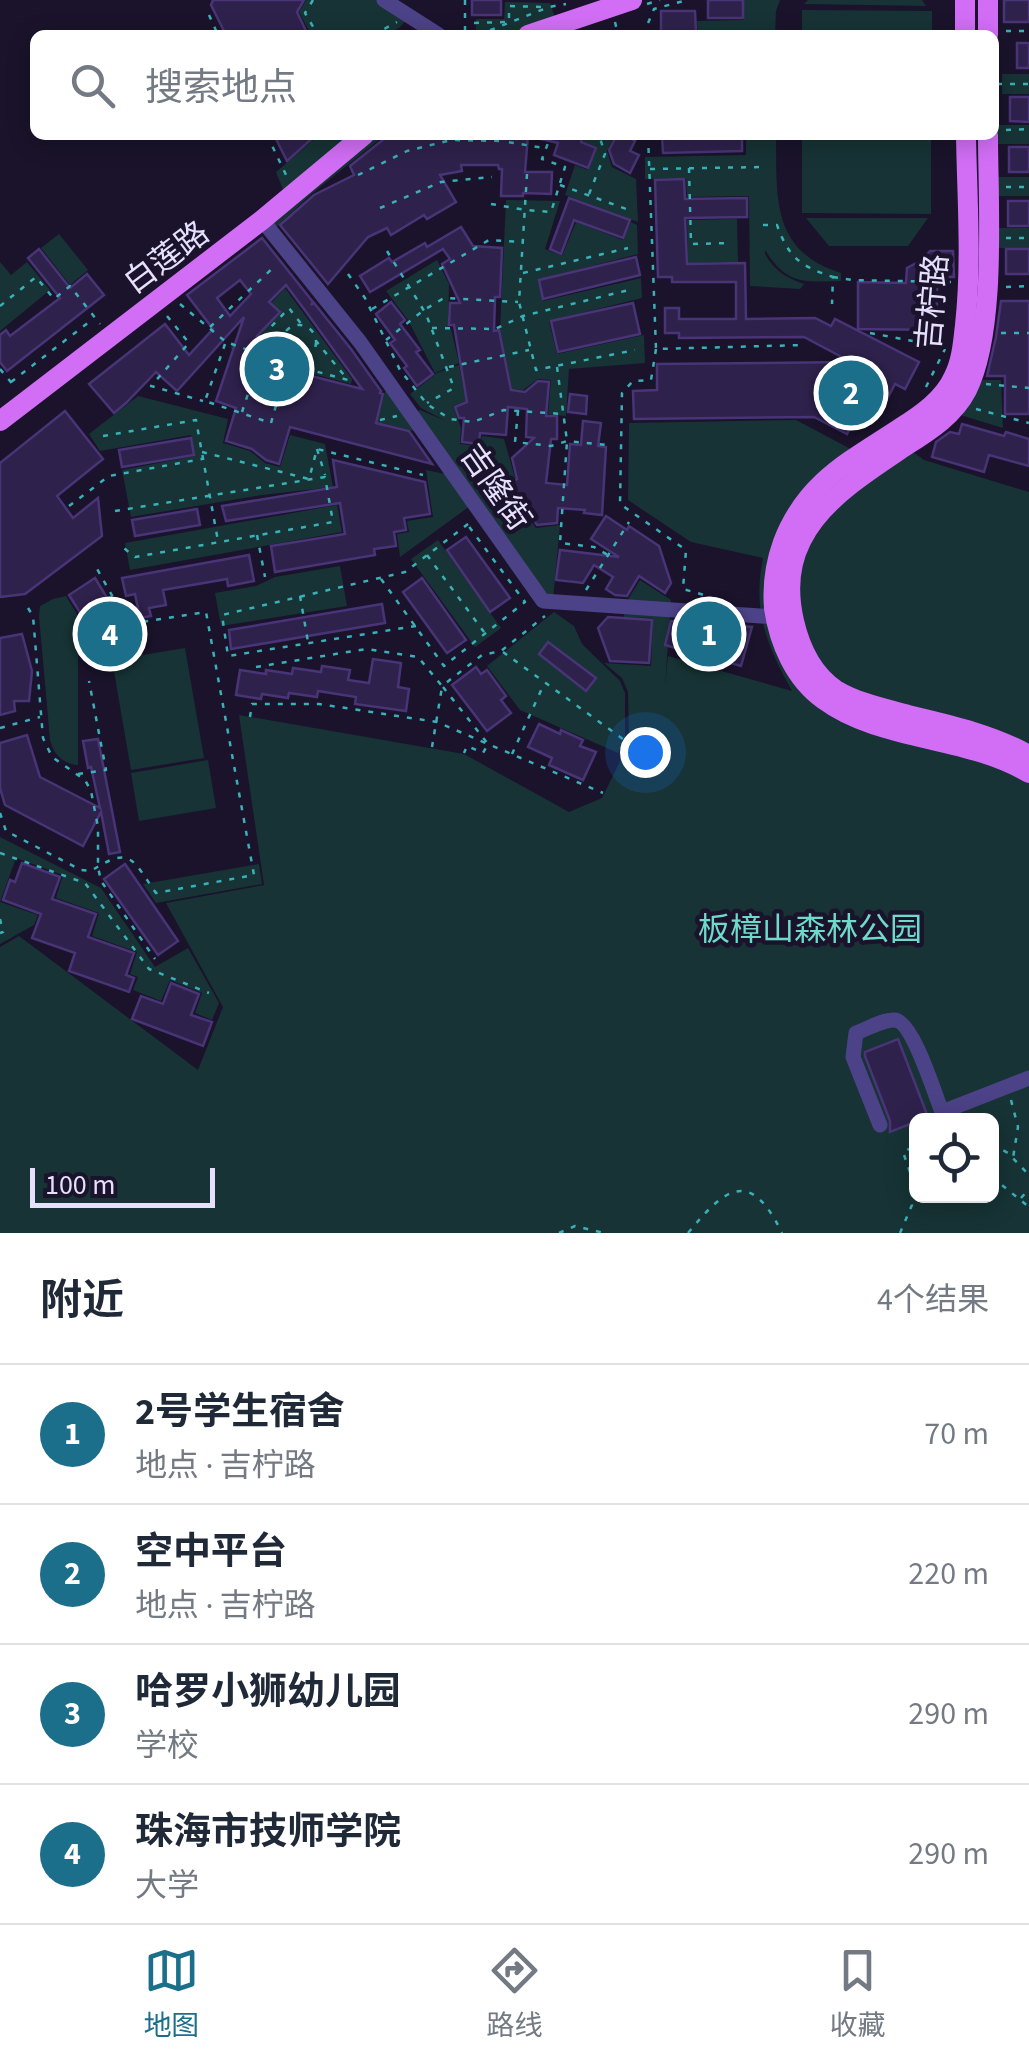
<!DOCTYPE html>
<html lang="zh">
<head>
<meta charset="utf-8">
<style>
	:root { --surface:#fff; --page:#f6f6f7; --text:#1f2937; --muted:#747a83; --line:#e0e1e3; --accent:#1c6f8a }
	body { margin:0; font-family:"Source Sans 3","Noto Sans SC",sans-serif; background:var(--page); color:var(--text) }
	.controls { position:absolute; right:30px; bottom:30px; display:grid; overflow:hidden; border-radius:15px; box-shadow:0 5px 25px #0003 }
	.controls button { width:90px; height:90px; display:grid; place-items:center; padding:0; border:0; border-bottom:2px solid var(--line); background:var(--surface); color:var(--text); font:50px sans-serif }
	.scale { position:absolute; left:30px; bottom:25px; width:185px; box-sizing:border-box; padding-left:10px; border:5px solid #e6e0fd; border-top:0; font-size:28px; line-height:35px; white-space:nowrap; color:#e6e0fd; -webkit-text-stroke:8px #1a132b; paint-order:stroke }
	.you { position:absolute; left:645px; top:752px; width:35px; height:35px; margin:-25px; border:8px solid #fff; border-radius:50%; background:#1a73e8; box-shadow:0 0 0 15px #1a73e833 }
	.badge { display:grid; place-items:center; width:65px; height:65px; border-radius:50%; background:var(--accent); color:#fff; font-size:32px; font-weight:700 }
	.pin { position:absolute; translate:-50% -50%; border:5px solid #fff; box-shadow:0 2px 10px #0006 }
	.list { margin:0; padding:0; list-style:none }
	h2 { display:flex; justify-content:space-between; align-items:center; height:130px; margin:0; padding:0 40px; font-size:42px }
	h2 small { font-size:32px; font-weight:400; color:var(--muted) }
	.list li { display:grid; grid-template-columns:65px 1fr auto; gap:30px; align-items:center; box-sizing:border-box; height:140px; padding:0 40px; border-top:2px solid var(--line) }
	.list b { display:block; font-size:38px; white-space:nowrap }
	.list p { margin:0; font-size:32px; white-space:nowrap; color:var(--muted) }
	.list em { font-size:32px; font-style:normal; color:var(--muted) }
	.icon { flex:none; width:55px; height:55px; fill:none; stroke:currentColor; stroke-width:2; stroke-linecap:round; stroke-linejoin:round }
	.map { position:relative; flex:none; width:1029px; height:1233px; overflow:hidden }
	.search { position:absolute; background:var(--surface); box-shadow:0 5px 25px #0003; left:30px; right:30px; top:30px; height:110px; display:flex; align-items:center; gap:25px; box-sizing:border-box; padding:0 35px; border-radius:15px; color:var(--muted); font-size:38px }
	.sheet { height:690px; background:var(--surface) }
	nav { display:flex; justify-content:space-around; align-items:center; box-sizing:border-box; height:140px; border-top:2px solid var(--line); background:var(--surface); font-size:28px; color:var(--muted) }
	nav a { display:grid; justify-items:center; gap:5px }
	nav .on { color:var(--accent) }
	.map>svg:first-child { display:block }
</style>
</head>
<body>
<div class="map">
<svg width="1029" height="1233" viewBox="0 0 1029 1233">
	<rect width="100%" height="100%" fill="#1a132b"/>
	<!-- green -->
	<g fill="#173335" fill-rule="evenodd">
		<polygon points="306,0 377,0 407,19 399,28 385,35 311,35 299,12"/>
		<polygon points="744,0 780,0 776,11 775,35 698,35 697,21 744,20"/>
		<polygon points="808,0 922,0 926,6 804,4"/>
		<polygon points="505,2 550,3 556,20 519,35 476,35 476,19 504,19"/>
		<polygon points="802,10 932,11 932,35 802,35"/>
		<rect x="1002" y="74" width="27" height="20"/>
		<rect x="994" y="125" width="35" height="19"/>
		<polygon points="319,135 356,135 285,195 276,172"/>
		<polygon points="366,135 385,135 310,195 273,230 265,220"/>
		<polygon points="585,135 615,135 607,151 612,167 636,179 638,222 565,195 575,165 588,170 597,147 583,141"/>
		<path d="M746 135H776C777 196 770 251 841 273V281C803 282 787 285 765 250V254C775 271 785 277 804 284L800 289 750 286 749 196 687 197 686 178 645 179V157L746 155Z"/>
		<polygon points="802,135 931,135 931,214 802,213"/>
		<rect x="995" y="177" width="34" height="19"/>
		<polygon points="506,200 560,201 545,249 562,256 576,222 623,240 631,222 637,225 638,254 538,280 543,301 641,278 642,298 549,321 557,354 644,335 645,363 569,369 566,416 548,414 551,380 538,379 523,390 512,389 500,331"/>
		<polygon points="806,218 928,218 908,246 829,246"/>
		<polygon points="737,219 738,262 688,263 687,220"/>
		<rect x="996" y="228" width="33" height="20"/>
		<polygon points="59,234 88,270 70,285 41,248"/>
		<polygon points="437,260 449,284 448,326 451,329 459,363 435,373 408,320 386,291"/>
		<polygon points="0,262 11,275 27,262 50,290 0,331"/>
		<polygon points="285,288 352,379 351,384 302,371 230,348"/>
		<polygon points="459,365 464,391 484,387 486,393 453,406 461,428 460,444 480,446 482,436 504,439 515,478 507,486 536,528 560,525 553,599 544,598 413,415 420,410 446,421 421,408 410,394 437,373"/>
		<polygon points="975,380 1001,380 1003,428 957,414"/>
		<polygon points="387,385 422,433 377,422"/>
		<polygon points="138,396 228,419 223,443 250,451 265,463 280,467 290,435 325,444 333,487 262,495 131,517 122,470 195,456 191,435 100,451 89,434"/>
		<path d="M796 420 860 454 890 435 924 460 1029 492V1233H0V947L19 936 198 1070 223 1007 166 903 264 885 239 715 464 754 569 812 602 798 629 743 628 692 622 678 604 663 651 666 653 618 624 617 625 604 640 580 671 600 665 687 668 656 792 691C767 646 752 611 763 558L691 542 628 500 629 423ZM916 1120H992V1196H916Z"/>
		<polygon points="426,470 450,475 470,506 400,557 397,534 409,532 407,521 433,517"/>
		<polygon points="337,505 342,532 130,570 125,543"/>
		<polygon points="438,540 501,628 475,647 411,559"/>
		<polygon points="340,566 347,606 221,626 215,593 256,586 275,577"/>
		<path d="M66 596 83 624 79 632 78 645V765C63 764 53 754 50 740L39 616 40 606 53 599Z"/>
		<polygon points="554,612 574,626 582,644 620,681 625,693 625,741 618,753 520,710 487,666"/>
		<polygon points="185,648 204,758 131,770 112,660"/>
		<polygon points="208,760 216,808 139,821 131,773"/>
		<polygon points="0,837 101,888 155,967 188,948 219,1003 212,1020 195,1013 202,993 170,980 161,1001 133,990 138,977 130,974 137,952 92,936 99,913 56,898 63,875 16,858 0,902 38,915 34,925 0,944"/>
		<polygon points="259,864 262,884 156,903 143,884"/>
	</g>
	<!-- building -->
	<g fill="#2e214b" stroke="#483476" stroke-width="2.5" fill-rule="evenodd">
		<polygon points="213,0 304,0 297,12 308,35 226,35 211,5"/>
		<rect x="472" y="0" width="29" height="15"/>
		<rect x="708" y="0" width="35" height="18"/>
		<rect x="1004" y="0" width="25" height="22"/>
		<polygon points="661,11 695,11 696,32 661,32"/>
		<rect x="1017" y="43" width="12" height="25"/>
		<polygon points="1010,97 1029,97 1029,122 1010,121"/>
		<polygon points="274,135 316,135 287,161"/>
		<polygon points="389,135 528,135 525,172 552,172 551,194 523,193 523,196 501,196 502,169 499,169 498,165 461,165 462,171 440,175 456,202 427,219 424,215 391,235 387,228 368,237 328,284 280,225 314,195 354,175 350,166"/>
		<polygon points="541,135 583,135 581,142 596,148 588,168 554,155 558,143 541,139"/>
		<polygon points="617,135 624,135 635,141 630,151 639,155 630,173 614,164 609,150"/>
		<polygon points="662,135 742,135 742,151 663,153"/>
		<rect x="1009" y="147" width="20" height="25"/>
		<polygon points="684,179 685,199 747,198 747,217 685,218 687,264 745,263 746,319 815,318 831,326 835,319 919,362 905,389 895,384 877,418 859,409 847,434 814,417 634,419 633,391 657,390 657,364 851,362 804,337 679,338 679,333 665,333 665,308 679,308 679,319 736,319 736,282 672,282 672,277 658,277 655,180"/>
		<polygon points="569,198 630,220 623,238 574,220 561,254 550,249"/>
		<rect x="1008" y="201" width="21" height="25"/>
		<polygon points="461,227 473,246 502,248 500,297 495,297 494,331 499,330 511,390 525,392 538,381 549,382 546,416 557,416 557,439 551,439 546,483 567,485 570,444 581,445 583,421 601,423 598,446 606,447 602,515 584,513 585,510 558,508 557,523 537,525 510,485 517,479 512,458 534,438 526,437 527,409 508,407 506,435 480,433 479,444 462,442 464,418 459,418 455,407 467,402 454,325 449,325 450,303 460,303 442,264 450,259 443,249 370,292 360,276 389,258 392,262 425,243 427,247"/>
		<path d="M262 238 313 302 311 305 314 303 351 349 381 391 380 393 383 394 376 423 409 431 432 464 290 427 279 464 266 460 252 449 226 441 236 408 216 401 244 317 177 391 156 372 126 403 114 413 89 384 165 324 189 355 213 329 187 295ZM240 280 251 294 230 316 217 298ZM286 285 304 309 362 389 284 369 256 358 263 338 257 336 280 312 269 302Z"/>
		<polygon points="39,249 70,288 87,274 104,295 7,371 0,362 0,335 6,330 10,336 60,298 28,258"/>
		<rect x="1006" y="249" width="23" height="25"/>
		<polygon points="930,251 953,251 954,277 937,277 937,330 858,329 858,282 906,283 907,268 922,260"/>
		<polygon points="636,257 640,275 543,299 539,280"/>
		<polygon points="1001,301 1029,301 1029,414 1005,414 1005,376 987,376 996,337"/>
		<polygon points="391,302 405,320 400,324 420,350 416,352 433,374 417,386 404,368 407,366 390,343 395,340 376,314"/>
		<polygon points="633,303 640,334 558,352 551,321"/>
		<polygon points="570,394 587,396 586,414 568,412"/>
		<polygon points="65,411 103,459 57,496 73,518 98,498 102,536 25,594 0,597 0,463"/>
		<polygon points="962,424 1004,436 1006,432 1029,439 1029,466 989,455 984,472 932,457 936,442 950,432 959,434"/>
		<polygon points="191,438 194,455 122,467 119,450"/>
		<polygon points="333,460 425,482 430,514 404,518 406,530 394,532 396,546 374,549 375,555 275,572 271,546 345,534 340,503 226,521 222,506 337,487"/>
		<polygon points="197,509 200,525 135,536 132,520"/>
		<polygon points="606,516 627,530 629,526 659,546 671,583 665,593 639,576 627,596 615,595 606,589 613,577 594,565 583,583 556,580 560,550 619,557 591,539"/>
		<polygon points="466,537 510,598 490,612 447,550"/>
		<polygon points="249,555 254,581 228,586 227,579 163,590 166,605 149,608 151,616 140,618 135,594 126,596 122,578"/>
		<polygon points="95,578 112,606 86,622 69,595"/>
		<polygon points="422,578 466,640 447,653 403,592"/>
		<polygon points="382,604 385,623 231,649 229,630"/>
		<polygon points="608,617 652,620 649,663 610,661 598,628"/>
		<polygon points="671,621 752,627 741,666 665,645"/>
		<polygon points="22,634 32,671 29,701 14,701 15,711 0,715 0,638"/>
		<polygon points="548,642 596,678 586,691 539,654"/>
		<polygon points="373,659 401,663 398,687 409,689 406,711 355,704 356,697 318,691 317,697 289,693 288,698 262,694 261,699 236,695 240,670 266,674 266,670 292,674 293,668 321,672 322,666 350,670 348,680 369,683"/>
		<polygon points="476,667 481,674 487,670 506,696 501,700 511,713 487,731 452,685"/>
		<polygon points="539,724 560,734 561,730 583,740 580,746 596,752 583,780 549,765 552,758 528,747"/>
		<polygon points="27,735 40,777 100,808 91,767 88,768 83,741 98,739 120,852 109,854 101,812 83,846 5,805 0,788 0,743"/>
		<polygon points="22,863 60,877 52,899 96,914 88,937 134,953 126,975 134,978 129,992 69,971 75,953 32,938 41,914 3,900 10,880 15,882"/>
		<polygon points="125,864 178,941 158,955 104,879"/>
		<polygon points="171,983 199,994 191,1015 212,1022 203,1046 132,1019 141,996 163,1004"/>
		<polygon points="898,1039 928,1117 890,1132 890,1121 865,1056 865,1052"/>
	</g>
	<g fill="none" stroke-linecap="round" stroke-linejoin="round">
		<!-- path -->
		<g stroke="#39b1b7" stroke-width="2.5" stroke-dasharray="5 8" stroke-linecap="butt">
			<polyline points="313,0 305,13 318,35"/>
			<polyline points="465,0 465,32"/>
			<polyline points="647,4 660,0"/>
			<polyline points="209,15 218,35"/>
			<polyline points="615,22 618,35"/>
			<polyline points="1006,31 1029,31"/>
			<polyline points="373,35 397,22"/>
			<polyline points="473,35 473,23 509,22 509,6 544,7"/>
			<polyline points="478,35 549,7 566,4"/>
			<polyline points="643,35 654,9 687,0"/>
			<polyline points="997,46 997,123"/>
			<polyline points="997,84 1029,84"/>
			<polyline points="1006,130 1029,129"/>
			<polyline points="267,135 288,179"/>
			<polyline points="502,135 502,141 544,148"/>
			<polyline points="648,135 656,349 804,345"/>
			<polyline points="689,168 691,244 731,243"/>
			<polyline points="650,169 763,167"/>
			<polyline points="527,174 519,302 536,370 635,350"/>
			<polyline points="358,175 407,151 451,140 502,141"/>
			<polyline points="560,185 629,210"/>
			<polyline points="1006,187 1029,187"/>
			<polyline points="589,194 605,154 599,135"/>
			<polyline points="491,204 526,210 551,212 565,167 542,159 551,135"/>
			<polyline points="380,208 441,182 492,177"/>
			<path d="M763 225H777C789 258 800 266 833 277L832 304"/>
			<polyline points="1006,238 1029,238"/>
			<polyline points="387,251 426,314 454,388 427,403"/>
			<polyline points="523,273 628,248"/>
			<polyline points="348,274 365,298 400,370 427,404 450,419 473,422 504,410 563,414"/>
			<polyline points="833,277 852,280 951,282"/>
			<polyline points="1006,287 1029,286"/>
			<polyline points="180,304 226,342 288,364 348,380 316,341"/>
			<polyline points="0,306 36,277 54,299 70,286 100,324"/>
			<polyline points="372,309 489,240 524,242"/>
			<polyline points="167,316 189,343 151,386 203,401"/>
			<circle cx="299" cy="342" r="17"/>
			<polyline points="210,327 275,266"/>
			<polyline points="432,328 495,329 523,316 633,289"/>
			<polyline points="870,333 945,347"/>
			<polyline points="1001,333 1029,333"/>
			<polyline points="386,340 424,310 444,298 518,302"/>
			<polyline points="225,344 205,401 271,423 288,364"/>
			<polyline points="656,349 651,380 633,381 622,393 620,504 686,550 683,589 711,597"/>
			<polyline points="449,367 529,350"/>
			<polyline points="557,367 567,441 560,543 594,547 608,555"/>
			<polyline points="0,369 15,387"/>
			<polyline points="11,382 93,319"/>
			<polyline points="986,384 1029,388"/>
			<polyline points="926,387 945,349"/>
			<polyline points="976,409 1029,423"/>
			<polyline points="518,411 515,442 551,446 567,441 606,445"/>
			<polyline points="242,412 270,328 289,308 302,325"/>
			<polyline points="380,420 397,416"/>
			<polyline points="103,436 196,420 218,541"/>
			<polyline points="317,449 325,475"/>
			<polyline points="202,452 309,479 317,449 423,475"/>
			<polyline points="69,506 109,476 202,459"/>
			<polyline points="115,511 325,477 333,522 135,557 120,545"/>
			<polyline points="257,535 265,577"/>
			<polyline points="427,555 484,632"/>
			<polyline points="381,579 444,666 525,602 467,524"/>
			<polyline points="586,590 629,522"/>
			<polyline points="300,596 308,642"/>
			<polyline points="28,608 33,616 43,738 52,757 85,780 91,791 98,827 98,867 101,881 155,959"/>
			<polyline points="416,626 228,656 222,615 405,572 472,521"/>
			<polyline points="503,652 627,742"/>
			<polyline points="256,667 366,649 418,657 442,686 482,655 501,651 545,616"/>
			<polyline points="443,687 488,744 603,793"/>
			<polyline points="250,717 252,704 319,704 437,722 488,744 483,753 467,746 464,753"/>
			<polyline points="0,728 40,717"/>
			<polyline points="432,747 442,687"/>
			<polyline points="512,754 544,684"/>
			<polyline points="78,774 106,770 89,681"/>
			<path d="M0 813 6 831 81 870 91 871C131 845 132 859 156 893L254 875 206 612 128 624 96 567"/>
			<polyline points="0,853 85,883 149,969 209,993"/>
			<polyline points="0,919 3,932 0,933"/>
			<polyline points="1011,1100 1018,1127 1013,1158"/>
			<polyline points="992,1144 1008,1153 1029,1175"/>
			<polyline points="910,1172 903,1152 916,1146"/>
			<polyline points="992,1177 1029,1207"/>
			<polyline points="1021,1198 1029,1189"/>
			<polyline points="559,1233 575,1226 604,1233"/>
			<path d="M688 1233C725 1188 750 1167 782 1233"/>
			<polyline points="900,1233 912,1205 912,1159 916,1153"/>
		</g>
		<!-- minor -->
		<g stroke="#4c4287" stroke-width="15">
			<polyline points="384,0 439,35"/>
			<polyline points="262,220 360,342 543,601 776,617"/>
			<path d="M880 1125 853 1057 856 1033C867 1029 884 1019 895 1020 913 1022 935 1095 942 1112L1029 1078"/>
		</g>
		<!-- major -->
		<g stroke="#d26ef6" stroke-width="20">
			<polyline points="965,0 965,35"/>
			<polyline points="988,0 988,35"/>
			<polyline points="528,35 632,0"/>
			<path d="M966 135C967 198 972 262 965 325 963 342 962 360 954 376 944 399 921 415 900 428 850 461 806 482 783 542 775 564 772 584 774 608 779 643 795 679 823 699 881 742 965 735 1029 773"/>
			<path d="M988 135C988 203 997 330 967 390 954 415 931 430 907 445 842 489 773 529 794 621 800 647 812 674 836 690 858 703 883 708 908 715 950 725 991 734 1029 755"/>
			<polyline points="0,421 262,220 364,135"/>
		</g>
	</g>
	<g text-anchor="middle" stroke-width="9" stroke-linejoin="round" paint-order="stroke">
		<!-- street labels -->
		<g font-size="32" fill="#e6e0fd" stroke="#1a132b">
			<text transform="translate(166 257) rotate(-37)" y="11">白莲路</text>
			<text transform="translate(932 302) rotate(-85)" y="11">吉柠路</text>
			<text transform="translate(496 487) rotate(55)" y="11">吉隆街</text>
		</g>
		<!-- park labels -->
		<g font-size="32" fill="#6edacb" stroke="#1a132b">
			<text x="810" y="940">板樟山森林公园</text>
		</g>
	</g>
</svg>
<div class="controls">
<button><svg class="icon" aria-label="locate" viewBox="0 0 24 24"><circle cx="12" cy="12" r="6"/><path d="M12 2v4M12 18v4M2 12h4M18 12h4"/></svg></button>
</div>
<div class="scale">100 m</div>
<div class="you"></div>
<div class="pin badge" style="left:709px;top:634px">1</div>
<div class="pin badge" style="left:851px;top:393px">2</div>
<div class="pin badge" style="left:277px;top:369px">3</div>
<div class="pin badge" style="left:110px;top:634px">4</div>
<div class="search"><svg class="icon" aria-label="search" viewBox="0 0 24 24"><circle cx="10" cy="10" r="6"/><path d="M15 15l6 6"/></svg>搜索地点</div>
</div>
<section class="sheet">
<h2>附近<small>4个结果</small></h2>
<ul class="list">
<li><span class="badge">1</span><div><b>2号学生宿舍</b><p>地点 · 吉柠路</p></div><em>70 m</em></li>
<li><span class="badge">2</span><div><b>空中平台</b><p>地点 · 吉柠路</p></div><em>220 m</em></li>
<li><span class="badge">3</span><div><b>哈罗小狮幼儿园</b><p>学校</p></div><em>290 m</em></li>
<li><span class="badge">4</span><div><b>珠海市技师学院</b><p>大学</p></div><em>290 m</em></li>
</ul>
</section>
<nav>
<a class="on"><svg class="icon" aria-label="map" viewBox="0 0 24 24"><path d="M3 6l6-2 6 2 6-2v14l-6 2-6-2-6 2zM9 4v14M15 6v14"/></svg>地图</a>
<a><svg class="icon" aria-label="directions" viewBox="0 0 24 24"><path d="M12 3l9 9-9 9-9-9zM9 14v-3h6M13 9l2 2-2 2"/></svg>路线</a>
<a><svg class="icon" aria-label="saved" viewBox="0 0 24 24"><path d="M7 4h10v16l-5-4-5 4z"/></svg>收藏</a>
</nav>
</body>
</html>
